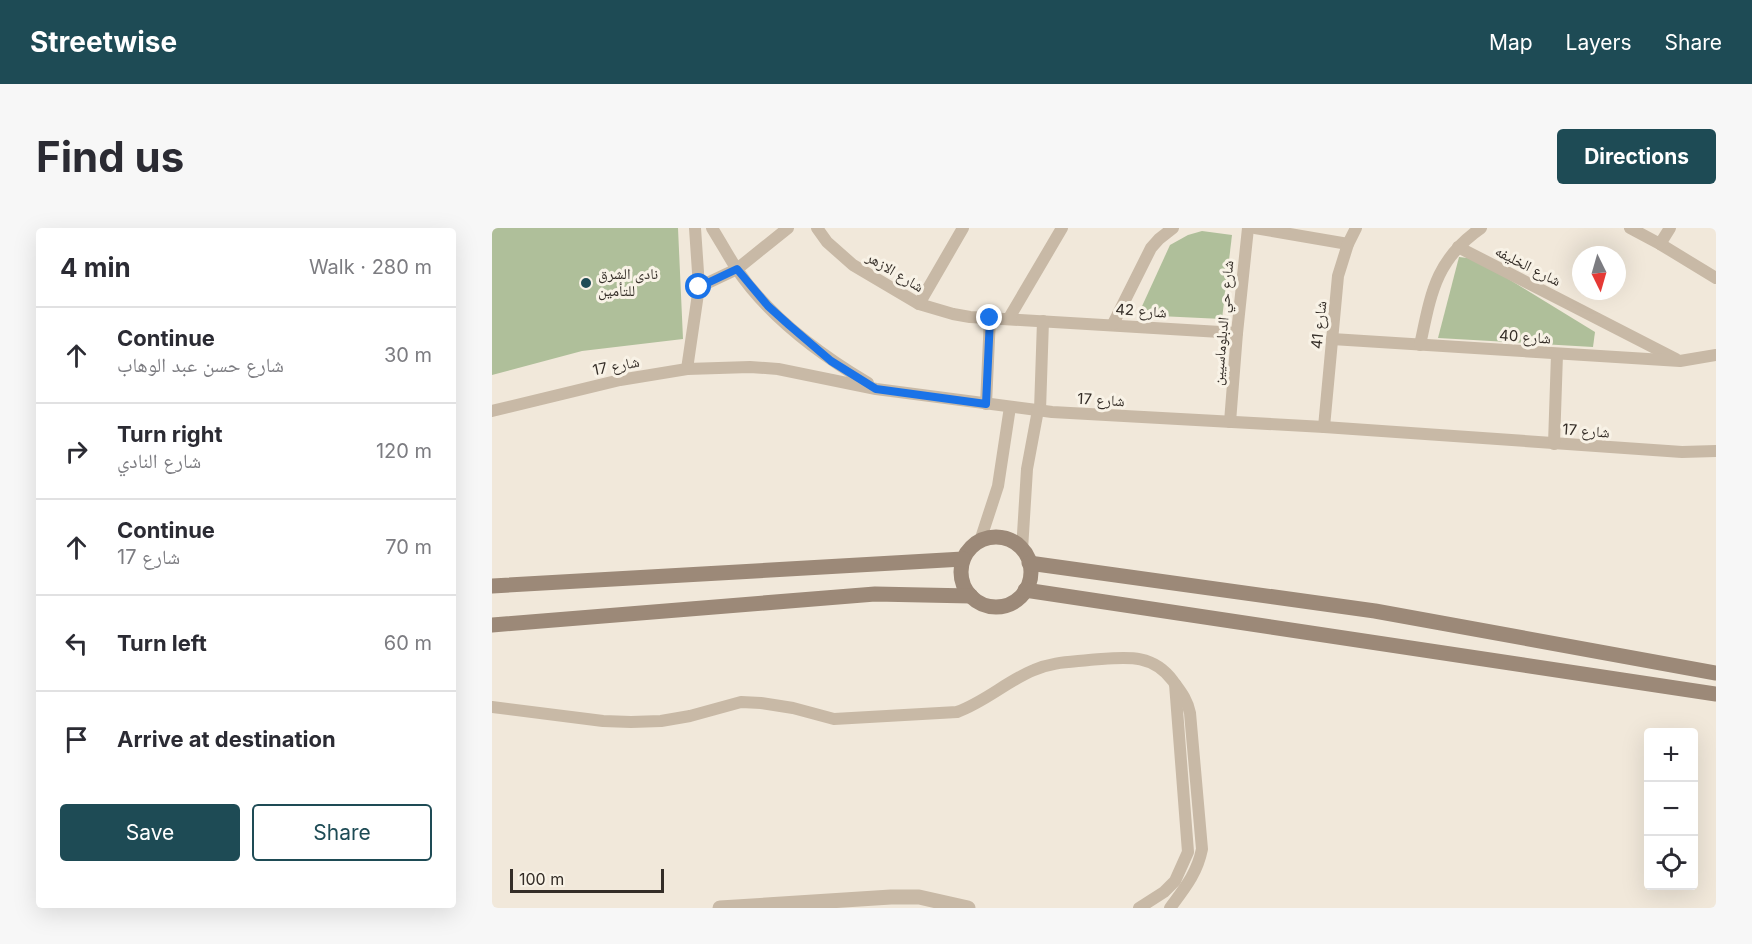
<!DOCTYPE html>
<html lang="en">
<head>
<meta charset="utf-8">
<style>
	:root { --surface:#fff; --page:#f7f7f7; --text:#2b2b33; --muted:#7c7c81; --line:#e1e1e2; --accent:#1e4b55 }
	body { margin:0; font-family:Inter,"Noto Naskh Arabic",sans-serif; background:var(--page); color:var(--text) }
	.controls { position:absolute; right:18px; bottom:18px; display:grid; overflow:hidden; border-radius:6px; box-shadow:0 6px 24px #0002 }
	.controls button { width:54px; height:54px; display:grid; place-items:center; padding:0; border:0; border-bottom:2px solid var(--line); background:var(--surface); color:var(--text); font:30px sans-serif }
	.compass { position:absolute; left:1080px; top:18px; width:54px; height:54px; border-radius:50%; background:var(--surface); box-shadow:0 6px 24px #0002; rotate:175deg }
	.scale { position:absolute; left:18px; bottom:15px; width:154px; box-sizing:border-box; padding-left:6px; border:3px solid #342d27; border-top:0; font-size:16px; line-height:21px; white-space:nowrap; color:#342d27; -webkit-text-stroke:4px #f8f2e6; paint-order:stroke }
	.stop { position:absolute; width:18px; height:18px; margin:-14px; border:4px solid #1a73e8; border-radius:50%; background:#fff }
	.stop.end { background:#1a73e8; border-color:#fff; box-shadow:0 2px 6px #0008 }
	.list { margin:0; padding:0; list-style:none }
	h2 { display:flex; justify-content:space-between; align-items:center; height:78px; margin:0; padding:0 24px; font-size:26px }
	h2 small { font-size:20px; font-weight:400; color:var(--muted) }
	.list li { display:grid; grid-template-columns:39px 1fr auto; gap:18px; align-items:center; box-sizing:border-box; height:96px; padding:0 24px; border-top:2px solid var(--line) }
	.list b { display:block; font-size:22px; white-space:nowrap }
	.list p { margin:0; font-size:20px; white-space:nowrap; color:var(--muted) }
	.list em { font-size:20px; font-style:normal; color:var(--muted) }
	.actions { display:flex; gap:12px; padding:18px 24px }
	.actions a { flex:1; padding:14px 0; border:2px solid var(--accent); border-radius:6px; text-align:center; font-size:21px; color:var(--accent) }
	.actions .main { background:var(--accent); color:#fff }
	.icon { flex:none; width:33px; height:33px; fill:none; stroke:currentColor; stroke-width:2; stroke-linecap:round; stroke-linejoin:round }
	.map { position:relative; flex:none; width:1224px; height:680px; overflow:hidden; border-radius:6px }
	header { display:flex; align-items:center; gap:36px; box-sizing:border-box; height:84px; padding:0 30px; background:var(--accent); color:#fff }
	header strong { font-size:28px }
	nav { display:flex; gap:33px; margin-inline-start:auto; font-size:21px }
	.intro { display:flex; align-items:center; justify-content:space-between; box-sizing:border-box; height:144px; padding:0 36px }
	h1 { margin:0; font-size:42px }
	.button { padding:15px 27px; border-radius:6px; background:var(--accent); color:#fff; font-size:21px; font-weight:700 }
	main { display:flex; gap:36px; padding:0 36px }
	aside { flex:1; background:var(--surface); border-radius:6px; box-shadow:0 6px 24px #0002 }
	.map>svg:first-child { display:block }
</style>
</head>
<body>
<header>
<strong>Streetwise</strong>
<nav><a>Map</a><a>Layers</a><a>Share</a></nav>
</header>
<div class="intro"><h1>Find us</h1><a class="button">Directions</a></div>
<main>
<aside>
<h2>4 min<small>Walk · 280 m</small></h2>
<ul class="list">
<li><svg class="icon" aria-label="ahead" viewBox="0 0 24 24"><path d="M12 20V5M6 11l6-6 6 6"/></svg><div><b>Continue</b><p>شارع حسن عبد الوهاب</p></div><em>30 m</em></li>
<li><svg class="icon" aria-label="right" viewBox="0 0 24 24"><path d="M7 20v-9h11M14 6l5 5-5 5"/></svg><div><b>Turn right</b><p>شارع النادي</p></div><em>120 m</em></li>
<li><svg class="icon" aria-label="ahead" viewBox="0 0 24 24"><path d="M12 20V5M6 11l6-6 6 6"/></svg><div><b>Continue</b><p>شارع 17</p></div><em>70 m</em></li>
<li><svg class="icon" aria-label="left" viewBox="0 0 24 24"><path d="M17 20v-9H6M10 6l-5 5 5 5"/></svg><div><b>Turn left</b></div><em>60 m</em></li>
<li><svg class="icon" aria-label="arrive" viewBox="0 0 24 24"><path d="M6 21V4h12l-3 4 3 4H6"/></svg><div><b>Arrive at destination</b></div></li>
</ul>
<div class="actions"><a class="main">Save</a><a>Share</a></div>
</aside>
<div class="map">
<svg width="1224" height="680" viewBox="0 0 1224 680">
	<rect width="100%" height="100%" fill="#f1e8da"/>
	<!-- green -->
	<g fill="#afbf9a">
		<polygon points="0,0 186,0 191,111 90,123 0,147"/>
		<polygon points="710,3 740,7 730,91 646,87 678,17 696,7"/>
		<polygon points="967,29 984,31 1103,104 1101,119 946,110"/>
	</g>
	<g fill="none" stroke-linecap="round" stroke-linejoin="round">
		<!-- minor -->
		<g stroke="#c8b9a6" stroke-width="12">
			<path d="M220 0C228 13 236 27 244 40 276 88 327 126 376 155"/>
			<polyline points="325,0 335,14 361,37 427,76 461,86 478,89 745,105"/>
			<polyline points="763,0 856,16"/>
			<polyline points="1138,0 1168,16 1224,50"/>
			<polyline points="1168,16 1178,0"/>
			<polyline points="966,19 1184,131"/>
			<polyline points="207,59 245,41 296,0"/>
			<polyline points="427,76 471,0"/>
			<polyline points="517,90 570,0"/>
			<polyline points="621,96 659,20 667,11 681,0"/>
			<polyline points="840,111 1188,133 1224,127"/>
			<path d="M928 117C939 66 943 32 989 0"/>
			<polyline points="195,141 207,59 203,0"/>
			<polyline points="494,176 498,90"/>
			<polyline points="548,182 551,93"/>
			<polyline points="0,183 128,152 195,141 258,139 286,141 384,161 560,184 832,199 1190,224 1224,223"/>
			<polyline points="738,194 745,105 756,0"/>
			<polyline points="832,199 846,48 856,16 864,0"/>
			<polyline points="1062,216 1065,126"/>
			<polyline points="488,313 506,258 518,179"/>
			<polyline points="530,322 535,241 546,182"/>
			<path d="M0 479 111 493 139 494 169 493 198 488 249 474 269 475 301 480 342 491 465 484C493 474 515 453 542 442 560 434 578 434 597 432 630 430 659 423 681 453 689 464 695 471 698 485L710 621C705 646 692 661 678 680"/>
			<polyline points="647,680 672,664 683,653 696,624 683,456"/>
		</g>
		<!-- tertiary -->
		<polyline stroke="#c8b9a6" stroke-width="15" points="228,680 399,669 427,669 476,680"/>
		<!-- secondary -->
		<g stroke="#9c8978" stroke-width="15">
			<circle cx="504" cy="344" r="35"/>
			<polyline points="537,335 883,383 1224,445"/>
			<polyline points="0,358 471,331"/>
			<polyline points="533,362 1224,466"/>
			<polyline points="0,397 383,366 479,368"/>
		</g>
	</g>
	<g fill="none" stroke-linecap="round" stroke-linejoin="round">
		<!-- route -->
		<polyline stroke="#1a73e8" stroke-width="8" points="207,59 245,41 276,78 297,97 339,133 384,161 494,176 498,90"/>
	</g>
	<!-- markers -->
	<circle fill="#1e4b55" stroke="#f8f2e6" stroke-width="2" cx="94" cy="55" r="6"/>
	<g text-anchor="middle" stroke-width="6" stroke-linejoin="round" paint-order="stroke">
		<!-- street labels -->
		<g font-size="15" fill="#342d27" stroke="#f8f2e6">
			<text transform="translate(1036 38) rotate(27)" y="5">شارع الخليفه</text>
			<text transform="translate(403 44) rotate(31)" y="5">شارع الازهر</text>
			<text transform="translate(649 83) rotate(4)" y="5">شارع 42</text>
			<text transform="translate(731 95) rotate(-85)" y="5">شارع حي الدبلوماسيين</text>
			<text transform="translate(827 97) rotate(-84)" y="5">شارع 41</text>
			<text transform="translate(1033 109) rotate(4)" y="5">شارع 40</text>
			<text transform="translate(124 138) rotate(-11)" y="5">شارع 17</text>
			<text transform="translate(609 172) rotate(3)" y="5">شارع 17</text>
			<text transform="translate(1094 203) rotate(4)" y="5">شارع 17</text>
		</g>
		<!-- poi labels -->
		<g font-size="15" fill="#342d27" stroke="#f8f2e6" text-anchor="start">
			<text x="106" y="51">نادى الشرق<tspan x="106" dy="17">للتأمين</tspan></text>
		</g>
	</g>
</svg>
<div class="controls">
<button>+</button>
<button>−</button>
<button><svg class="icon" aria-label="locate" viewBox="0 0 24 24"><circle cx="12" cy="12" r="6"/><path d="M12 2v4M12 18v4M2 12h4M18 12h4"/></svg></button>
</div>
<svg class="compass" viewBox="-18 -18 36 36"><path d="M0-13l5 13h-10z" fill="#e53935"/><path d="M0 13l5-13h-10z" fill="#7c7c81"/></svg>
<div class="scale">100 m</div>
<div class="stop" style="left:207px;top:59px"></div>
<div class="stop end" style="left:498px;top:90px"></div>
</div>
</main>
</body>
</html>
